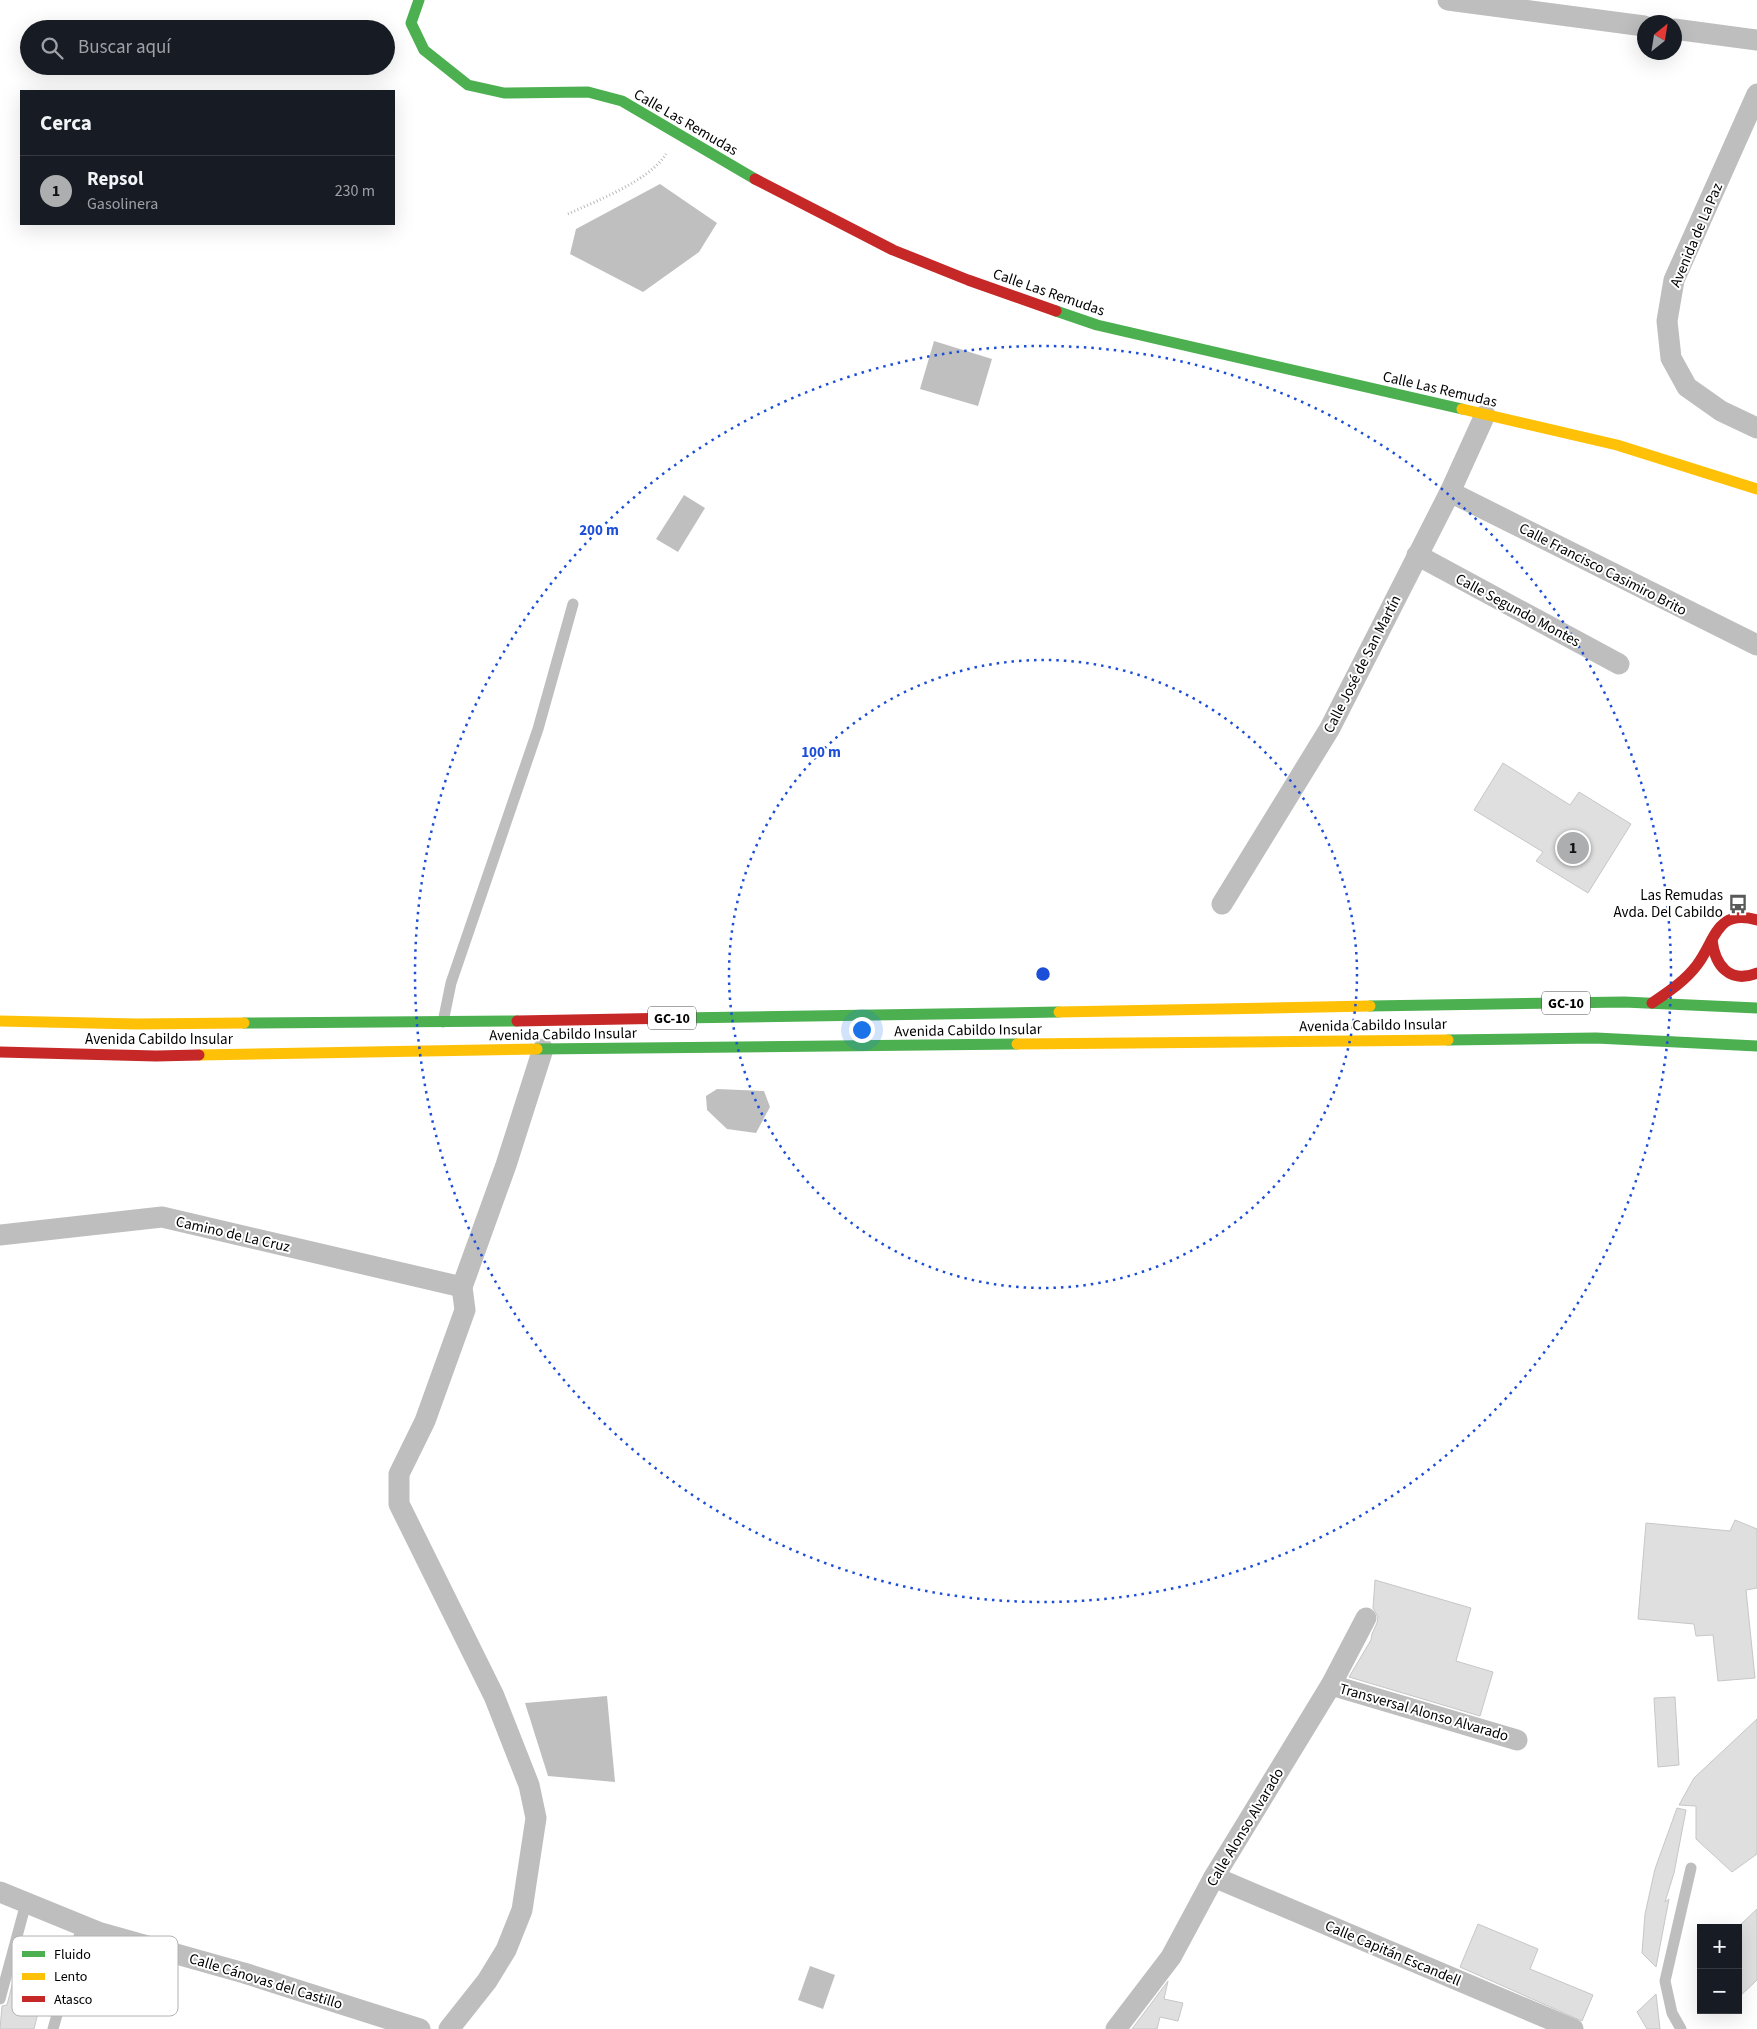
<!DOCTYPE html>
<html lang="es">
<head>
<meta charset="utf-8">
<style>
	:root { --surface:#171b24; --page:#20242c; --text:#f1f3f6; --muted:#9ea1a6; --line:#363941; --accent:#adaeaf }
	body { margin:0; font-family:"Source Sans 3",sans-serif; background:var(--page); color:var(--text) }
	.controls { position:absolute; right:15px; bottom:15px; display:grid; overflow:hidden; border-radius:0px; box-shadow:0 5px 20px #0002 }
	.controls button { width:45px; height:45px; display:grid; place-items:center; padding:0; border:0; border-bottom:1px solid var(--line); background:var(--surface); color:var(--text); font:25px sans-serif }
	.compass { position:absolute; left:1637px; top:15px; width:45px; height:45px; border-radius:50%; background:var(--surface); box-shadow:0 5px 20px #0002; rotate:30deg }
	.you { position:absolute; left:861px; top:1029px; width:18px; height:18px; margin:-12px; border:4px solid #fff; border-radius:50%; background:#1a73e8; box-shadow:0 0 0 8px #1a73e833 }
	.badge { display:grid; place-items:center; width:32px; height:32px; border-radius:50%; background:var(--accent); color:#111; font-size:16px; font-weight:700 }
	.pin { position:absolute; translate:-50% -50%; border:2px solid #fff; box-shadow:0 1px 5px #0006 }
	.list { margin:0; padding:0; list-style:none }
	h2 { display:flex; justify-content:space-between; align-items:center; height:65px; margin:0; padding:0 20px; font-size:21px }
	h2 small { font-size:16px; font-weight:400; color:var(--muted) }
	.list li { display:grid; grid-template-columns:32px 1fr auto; gap:15px; align-items:center; box-sizing:border-box; height:70px; padding:0 20px; border-top:1px solid var(--line) }
	.list b { display:block; font-size:19px; white-space:nowrap }
	.list p { margin:0; font-size:16px; white-space:nowrap; color:var(--muted) }
	.list em { font-size:16px; font-style:normal; color:var(--muted) }
	.icon { flex:none; width:28px; height:28px; fill:none; stroke:currentColor; stroke-width:2; stroke-linecap:round; stroke-linejoin:round }
	.map { position:relative; flex:none; width:1757px; height:2029px; overflow:hidden }
	.search { position:absolute; background:var(--surface); box-shadow:0 5px 20px #0002; left:20px; top:20px; width:375px; height:55px; display:flex; align-items:center; gap:12px; box-sizing:border-box; padding:0 18px; border-radius:28px; color:var(--muted); font-size:19px }
	.panel { position:absolute; background:var(--surface); box-shadow:0 5px 20px #0002; left:20px; top:90px; width:375px; height:135px; border-radius:0px }
	.map>svg:first-child { display:block }
</style>
</head>
<body>
<div class="map">
<svg width="1757" height="2029" viewBox="0 0 1757 2029">
	<rect width="100%" height="100%" fill="#fff"/>
	<!-- water -->
	<g fill="#bfbfbf">
		<polygon points="660,184 717,223 699,252 643,292 570,254 576,229"/>
		<polygon points="934,341 992,359 978,406 920,389"/>
		<polygon points="684,495 705,508 678,552 656,539"/>
		<polygon points="717,1089 764,1091 770,1107 756,1133 727,1129 707,1110 706,1096"/>
		<polygon points="607,1696 615,1782 548,1776 525,1703"/>
		<polygon points="810,1966 835,1975 823,2009 798,2000"/>
	</g>
	<!-- building -->
	<g fill="#dfdfdf" stroke="#c7c7c7">
		<polygon points="1503,763 1570,805 1579,792 1631,824 1588,893 1536,861 1543,852 1474,810"/>
		<polygon points="1735,1520 1757,1529 1757,1588 1746,1590 1755,1678 1718,1681 1713,1635 1696,1636 1694,1624 1638,1619 1646,1523 1730,1531"/>
		<polygon points="1375,1580 1471,1608 1456,1661 1493,1672 1480,1716 1349,1677 1371,1640 1372,1634 1377,1623 1378,1617 1373,1608"/>
		<polygon points="1675,1697 1679,1765 1658,1767 1654,1698"/>
		<polygon points="1757,1719 1757,1854 1732,1872 1696,1839 1696,1806 1679,1805 1694,1778"/>
		<polygon points="1677,1808 1686,1810 1674,1873 1665,1902 1669,1899 1656,1967 1642,1953 1645,1914 1655,1869"/>
		<polygon points="1757,1909 1757,1980 1738,1998 1738,1927"/>
		<polygon points="1478,1924 1538,1949 1530,1969 1593,1995 1582,2021 1460,1967"/>
		<polygon points="22,1946 65,1957 49,2016 38,2013 34,2029 0,2029 2,2006 7,2005"/>
		<polygon points="1168,1981 1164,1999 1183,2003 1178,2021 1160,2017 1157,2029 1132,2029"/>
		<polygon points="1656,1994 1660,2029 1647,2029 1637,2012"/>
	</g>
	<g fill="none" stroke-linecap="round" stroke-linejoin="round">
		<!-- path -->
		<path stroke="#b9b9b9" stroke-width="3" stroke-dasharray="1 2.5" stroke-linecap="butt" d="M568 214C598 200 649 181 666 154"/>
		<!-- lane -->
		<g stroke="#bebebe" stroke-width="11">
			<polyline points="443,1022 451,983 538,729 573,604"/>
			<polyline points="0,1999 26,1903"/>
			<polyline points="53,2029 82,1926"/>
			<polyline points="1681,2029 1672,2013 1665,1981 1691,1868"/>
		</g>
		<!-- street -->
		<g stroke="#bebebe" stroke-width="21">
			<polyline points="1448,0 1644,26"/>
			<polyline points="1674,29 1757,40"/>
			<polyline points="1757,94 1674,280 1667,321 1671,358 1687,387 1721,411 1757,428"/>
			<polyline points="1450,492 1757,645"/>
			<polyline points="1417,555 1619,664"/>
			<polyline points="1222,904 1330,728 1450,492 1485,415"/>
			<polyline points="0,1235 162,1217 462,1287"/>
			<polyline points="1331,1685 1517,1740"/>
			<polyline points="1214,1877 1573,2029"/>
			<polyline points="0,1892 98,1932 244,1973 420,2029"/>
			<polyline points="449,2029 487,1981 506,1950 522,1910 536,1818 529,1785 494,1696 399,1504 399,1474 425,1421 465,1310 462,1287 506,1165 543,1049"/>
			<polyline points="1116,2029 1171,1957 1214,1877 1331,1685 1366,1618"/>
		</g>
		<!-- fast -->
		<g stroke="#4caf50" stroke-width="11">
			<polyline points="419,0 411,23 424,50 468,85 504,93 588,92 622,101 755,179"/>
			<polyline points="1056,311 1097,325 1462,409"/>
			<polyline points="1370,1006 1624,1002 1757,1008"/>
			<polyline points="678,1018 1059,1012"/>
			<polyline points="244,1023 517,1021"/>
			<polyline points="1448,1040 1596,1038 1757,1046"/>
			<polyline points="537,1049 1017,1044"/>
		</g>
		<!-- slow -->
		<g stroke="#ffc107" stroke-width="11">
			<polyline points="1462,409 1617,445 1757,489"/>
			<polyline points="1059,1012 1370,1006"/>
			<polyline points="0,1021 136,1024 244,1023"/>
			<polyline points="1017,1044 1448,1040"/>
			<polyline points="199,1055 537,1049"/>
		</g>
		<!-- jam -->
		<g stroke="#c62828" stroke-width="11">
			<polyline points="755,179 893,250 968,280 1056,311"/>
			<path d="M1712 940C1715 966 1730 984 1757 973"/>
			<path d="M1652 1003C1668 992 1685 981 1697 965 1716 940 1716 908 1757 920"/>
			<polyline points="517,1021 678,1018"/>
			<polyline points="0,1052 156,1056 199,1055"/>
		</g>
	</g>
	<!-- distance rings -->
	<g fill="none" stroke="#1d4ed8" stroke-width="2.5" stroke-dasharray="2.5 5">
		<circle cx="1043" cy="974" r="314"/>
		<circle cx="1043" cy="974" r="628"/>
	</g>
	<!-- icons -->
	<defs>
		<symbol id="bus-bare" viewBox="-9 -9 18 18"><path d="M-5-6H5V4H4V6H2V4H-2V6H-4V4H-5ZM-3.5-4V0h7V-4ZM-3.5 1.2v1.5H-2V1.2ZM2 1.2v1.5H3.5V1.2Z" fill="#595959" stroke="#fff" stroke-width="2.5" paint-order="stroke"/></symbol>
	</defs>
	<g fill-rule="evenodd">
		<use href="#bus-bare" x="1724" y="890" width="28" height="28"/>
	</g>
	<g text-anchor="middle" stroke-width="4" stroke-linejoin="round" paint-order="stroke">
		<!-- shield labels -->
		<g fill="#fff" stroke="#4c4c4c" stroke-width="1">
			<rect x="1542" y="991.5" width="48" height="23" rx="4"/>
			<rect x="648" y="1006.5" width="48" height="23" rx="4"/>
		</g>
		<g font-size="14" font-weight="bold" fill="#000">
			<text x="1566" y="1008">GC-10</text>
			<text x="672" y="1023">GC-10</text>
		</g>
		<!-- street labels -->
		<g font-size="15" fill="#000" stroke="#fff">
			<text transform="translate(686 122) rotate(30)" y="5">Calle Las Remudas</text>
			<text transform="translate(1696 235) rotate(-67)" y="5">Avenida de La Paz</text>
			<text transform="translate(1049 292) rotate(19)" y="5">Calle Las Remudas</text>
			<text transform="translate(1440 389) rotate(13)" y="5">Calle Las Remudas</text>
			<text transform="translate(1603 569) rotate(27)" y="5">Calle Francisco Casimiro Brito</text>
			<text transform="translate(1518 610) rotate(28)" y="5">Calle Segundo Montes</text>
			<text transform="translate(1362 664) rotate(-63)" y="5">Calle José de San Martín</text>
			<text transform="translate(1373 1025) rotate(-1)" y="5">Avenida Cabildo Insular</text>
			<text transform="translate(968 1030) rotate(-1)" y="5">Avenida Cabildo Insular</text>
			<text transform="translate(563 1034) rotate(-1)" y="5">Avenida Cabildo Insular</text>
			<text x="159" y="1044">Avenida Cabildo Insular</text>
			<text transform="translate(233 1234) rotate(13)" y="5">Camino de La Cruz</text>
			<text transform="translate(1424 1712) rotate(16)" y="5">Transversal Alonso Alvarado</text>
			<text transform="translate(1245 1827) rotate(-59)" y="5">Calle Alonso Alvarado</text>
			<text transform="translate(1393 1953) rotate(23)" y="5">Calle Capitán Escandell</text>
			<text transform="translate(266 1981) rotate(17)" y="5">Calle Cánovas del Castillo</text>
		</g>
		<!-- poi labels -->
		<g font-size="15" fill="#000" stroke="#fff" text-anchor="end">
			<text x="1723" y="900">Las Remudas<tspan x="1723" dy="17">Avda. Del Cabildo</tspan></text>
		</g>
	</g>
	<!-- legend -->
	<rect x="12" y="1936" width="166" height="80" rx="8" fill="#fff" stroke="#b2b2b2" stroke-width="1"/>
	<rect x="22" y="1951" width="23" height="6" fill="#4caf50"/>
	<rect x="22" y="1973" width="23" height="7" fill="#ffc107"/>
	<rect x="22" y="1996" width="23" height="6" fill="#c62828"/>
	<g font-size="14" fill="#000">
		<text x="54" y="1959">Fluido</text>
		<text x="54" y="1981">Lento</text>
		<text x="54" y="2004">Atasco</text>
	</g>
	<circle cx="1043" cy="974" r="8" fill="#1d4ed8" stroke="#fff" stroke-width="2.5"/>
	<g font-size="15" text-anchor="middle" font-weight="bold" fill="#1d4ed8" stroke="#fff" stroke-width="4" stroke-linejoin="round" paint-order="stroke">
		<text x="599" y="535">200 m</text>
		<text x="821" y="757">100 m</text>
	</g>
</svg>
<div class="controls">
<button>+</button>
<button>−</button>
</div>
<svg class="compass" viewBox="-18 -18 36 36"><path d="M0-13l5 13h-10z" fill="#e53935"/><path d="M0 13l5-13h-10z" fill="#9ea1a6"/></svg>
<div class="you"></div>
<div class="pin badge" style="left:1573px;top:848px">1</div>
<div class="search"><svg class="icon" aria-label="search" viewBox="0 0 24 24"><circle cx="10" cy="10" r="6"/><path d="M15 15l6 6"/></svg>Buscar aquí</div>
<section class="panel">
<h2>Cerca<small></small></h2>
<ul class="list">
<li><span class="badge">1</span><div><b>Repsol</b><p>Gasolinera</p></div><em>230 m</em></li>
</ul>
</section>
</div>
</body>
</html>
